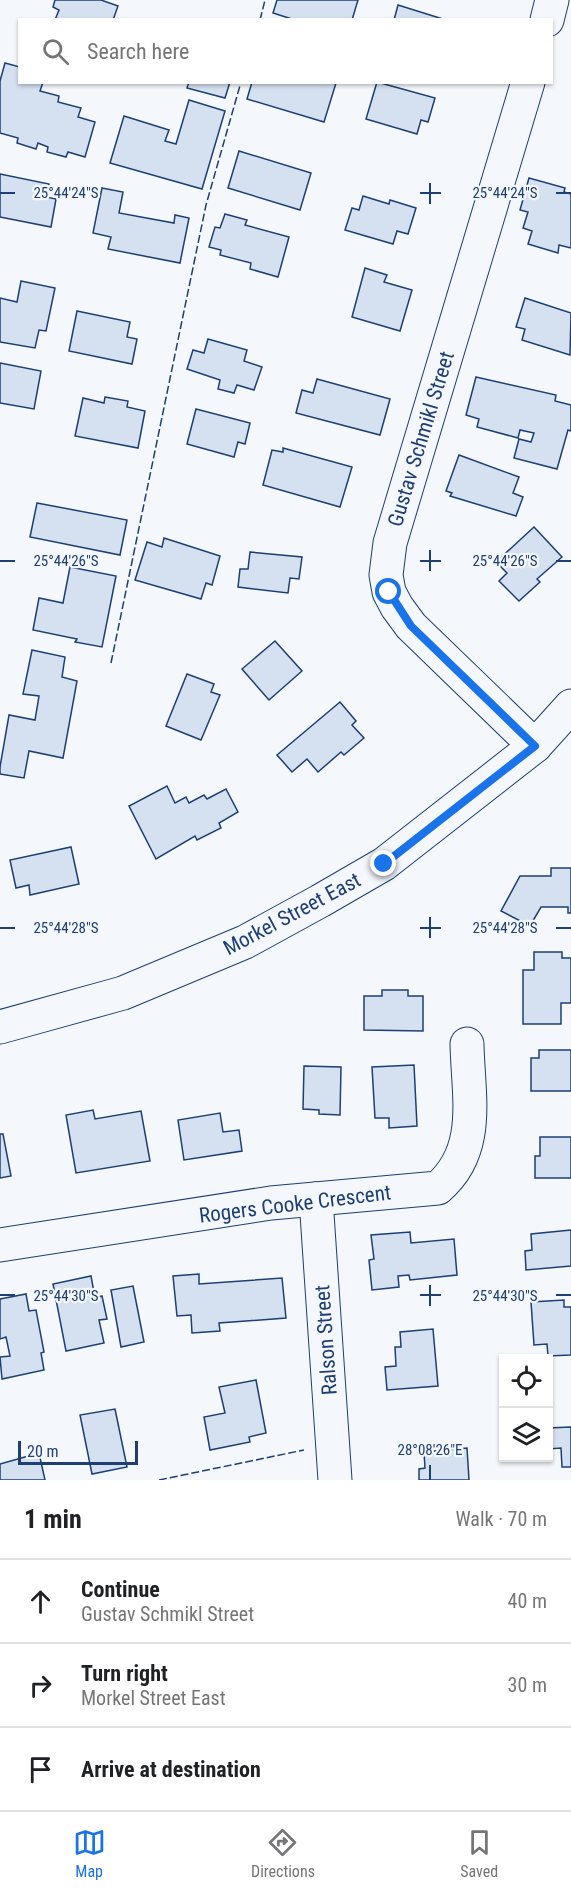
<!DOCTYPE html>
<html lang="en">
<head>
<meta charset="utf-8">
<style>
	:root { --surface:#fff; --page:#f6f6f6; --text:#202124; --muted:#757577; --line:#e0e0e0; --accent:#1a73e8 }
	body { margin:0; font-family:"Roboto Condensed",sans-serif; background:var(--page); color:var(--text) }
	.controls { position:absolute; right:18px; bottom:18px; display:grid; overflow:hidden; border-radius:0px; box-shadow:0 2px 4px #0004 }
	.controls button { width:54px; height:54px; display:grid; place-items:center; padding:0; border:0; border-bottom:2px solid var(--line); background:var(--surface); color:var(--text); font:30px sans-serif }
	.scale { position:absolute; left:18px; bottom:15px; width:120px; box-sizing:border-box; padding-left:6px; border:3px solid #1d3f73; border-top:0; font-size:16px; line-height:21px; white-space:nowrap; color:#1d3f73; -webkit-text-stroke:4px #f4f7fb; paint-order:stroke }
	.stop { position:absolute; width:18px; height:18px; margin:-14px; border:4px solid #1a73e8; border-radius:50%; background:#fff }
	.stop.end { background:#1a73e8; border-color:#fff; box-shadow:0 2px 6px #0008 }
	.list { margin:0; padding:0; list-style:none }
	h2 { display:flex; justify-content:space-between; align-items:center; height:78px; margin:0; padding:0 24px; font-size:26px }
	h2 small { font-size:20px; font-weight:400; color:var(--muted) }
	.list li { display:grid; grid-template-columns:39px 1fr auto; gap:18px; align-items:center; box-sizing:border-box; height:84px; padding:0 24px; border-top:2px solid var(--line) }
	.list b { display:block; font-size:22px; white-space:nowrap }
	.list p { margin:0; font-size:20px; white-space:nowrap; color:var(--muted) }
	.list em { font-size:20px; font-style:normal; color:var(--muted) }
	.icon { flex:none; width:33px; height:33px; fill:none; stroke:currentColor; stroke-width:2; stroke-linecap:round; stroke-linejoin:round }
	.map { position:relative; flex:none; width:571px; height:1480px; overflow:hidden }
	.search { position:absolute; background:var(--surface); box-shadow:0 2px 4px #0004; left:18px; right:18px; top:18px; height:66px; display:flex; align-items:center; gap:15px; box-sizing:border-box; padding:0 21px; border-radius:0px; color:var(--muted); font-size:22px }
	.sheet { height:330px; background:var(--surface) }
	nav { display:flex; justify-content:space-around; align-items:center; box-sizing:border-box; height:84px; border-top:2px solid var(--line); background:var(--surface); font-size:16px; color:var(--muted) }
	nav a { display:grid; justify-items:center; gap:3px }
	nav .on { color:var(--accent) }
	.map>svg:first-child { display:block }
</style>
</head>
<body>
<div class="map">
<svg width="571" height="1480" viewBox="0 0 571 1480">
	<rect width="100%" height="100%" fill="#f4f7fb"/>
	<!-- building -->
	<g fill="#d5e0f0" stroke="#1d3f73" stroke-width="1.5">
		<polygon points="55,0 101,0 118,6 113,20 55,20 59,10 53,7"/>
		<polygon points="277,0 358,0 352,20 295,20 273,13"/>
		<polygon points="398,5 446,20 394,20"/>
		<polygon points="5,63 20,67 20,82 43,82 40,91 59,96 58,102 81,108 78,117 95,122 85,157 68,152 66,157 47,152 48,147 38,143 36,149 17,143 18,138 0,133 0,81"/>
		<polygon points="189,82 230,82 225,98 187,88"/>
		<polygon points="252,82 333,82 336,83 324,122 247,99"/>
		<polygon points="377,82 435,98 428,122 421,120 417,134 366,119"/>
		<polygon points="189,100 225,111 202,189 110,163 124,116 169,130 165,141 176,144"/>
		<polygon points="239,151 311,173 300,210 228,188"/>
		<polygon points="0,174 49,184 46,197 56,199 51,227 0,217"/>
		<polygon points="529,178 565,188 564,192 571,194 571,248 559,245 558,253 528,244 532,231 523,228 528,212 520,210"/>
		<polygon points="102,188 123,192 119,213 174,223 175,215 189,218 180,263 108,249 111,237 93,233"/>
		<polygon points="363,196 389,204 390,200 416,208 408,234 397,231 393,244 345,230 352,208 359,210"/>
		<polygon points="225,214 247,220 245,225 289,237 278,277 250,269 251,263 220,255 221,250 209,247 215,227 220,228"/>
		<polygon points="365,268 387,275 384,282 412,290 400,331 352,317"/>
		<polygon points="21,281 55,288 46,331 39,330 35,348 0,342 0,298 17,302"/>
		<polygon points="525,298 571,313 570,355 522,340 525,329 516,327"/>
		<polygon points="77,311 130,322 127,337 137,339 132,364 69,351"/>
		<polygon points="208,339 247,350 244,361 262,367 254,390 237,385 234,393 218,389 220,380 187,369 193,350 204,353"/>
		<polygon points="0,363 41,371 34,409 0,403"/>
		<polygon points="476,377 556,395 555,401 571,405 571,431 568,430 557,469 514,458 519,439 531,442 534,433 520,430 518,438 477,427 479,419 466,415"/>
		<polygon points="317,379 390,399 380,435 296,413 302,390 313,393"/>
		<polygon points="105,397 128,401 127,407 145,411 138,448 75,436 83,398 104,403"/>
		<polygon points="196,409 250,423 245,444 238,442 234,457 187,444"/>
		<polygon points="283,448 352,467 340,507 263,485 272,450 283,452"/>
		<polygon points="459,455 519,477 513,493 523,497 516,516 450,496 452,493 446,491"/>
		<polygon points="37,503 127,520 120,555 30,537"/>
		<polygon points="534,527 562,557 537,579 540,582 519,601 499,581 507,573 496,562"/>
		<polygon points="164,538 220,556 212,585 206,583 201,599 135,580 147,542 162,547"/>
		<polygon points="250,552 302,557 299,579 290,578 288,593 238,587 240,569 248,569"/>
		<polygon points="70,567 116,576 102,647 75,642 77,639 33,630 39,598 63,603"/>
		<polygon points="275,641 302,671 269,700 242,669"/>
		<polygon points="32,650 65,657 62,677 77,681 63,758 29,751 24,778 0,774 0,767 9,715 35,720 39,696 23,694"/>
		<polygon points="187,674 214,684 211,692 220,695 201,740 166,726"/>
		<polygon points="340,702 356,721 352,725 364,738 344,755 341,752 318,772 307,759 292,772 277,755"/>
		<polygon points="167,786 175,803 186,797 189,803 204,795 207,799 226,789 238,812 219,823 221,828 197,840 195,836 156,859 129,806"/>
		<polygon points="71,847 79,884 30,895 29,885 16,888 10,860"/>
		<polygon points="551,868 571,868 571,913 568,913 568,907 541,907 530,926 501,911 520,876 551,876"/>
		<polygon points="534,952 562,952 562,958 571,958 571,1003 561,1003 561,1024 523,1024 523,970 534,970"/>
		<polygon points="382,990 408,990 408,996 423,996 423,1031 364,1030 364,996 382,996"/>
		<polygon points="539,1050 571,1050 571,1091 531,1091 531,1058 539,1058"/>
		<polygon points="414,1065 417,1126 389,1128 389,1118 375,1118 372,1067"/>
		<polygon points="304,1066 341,1067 340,1115 319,1114 319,1110 303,1109"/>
		<polygon points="93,1110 95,1119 141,1111 150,1161 76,1173 66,1115"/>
		<polygon points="220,1113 223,1132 239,1130 242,1151 184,1160 178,1120"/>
		<polygon points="0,1134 3,1134 11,1176 0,1178"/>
		<polygon points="540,1137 571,1137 571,1178 535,1178 535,1156 540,1156"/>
		<polygon points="571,1230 571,1266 526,1270 525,1251 532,1250 531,1234"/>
		<polygon points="410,1232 411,1243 454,1239 457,1275 410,1280 409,1275 398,1276 399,1287 372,1290 369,1260 374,1259 371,1235"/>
		<polygon points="199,1274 199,1284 282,1278 286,1318 219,1323 220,1331 192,1333 191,1315 177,1316 173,1276"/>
		<polygon points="91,1276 95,1298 102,1296 107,1319 99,1320 104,1343 66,1351 53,1284"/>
		<polygon points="133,1286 144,1342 121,1347 111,1290"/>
		<polygon points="26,1294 29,1311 36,1310 44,1352 41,1353 44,1370 2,1379 0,1357 10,1356 6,1337 0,1339 0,1299"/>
		<polygon points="564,1300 564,1307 571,1307 571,1355 548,1356 547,1344 534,1345 531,1302"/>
		<polygon points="433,1329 438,1386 387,1390 385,1367 396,1366 395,1347 401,1347 400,1332"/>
		<polygon points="256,1380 266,1433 249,1437 250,1442 210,1450 204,1417 225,1413 219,1387"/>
		<polygon points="115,1409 127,1467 92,1474 80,1415"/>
		<polygon points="571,1427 571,1467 562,1467 561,1448 548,1449 548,1428"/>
		<polygon points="467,1448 469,1480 419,1480 419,1469 425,1468 424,1452"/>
		<polygon points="39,1453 45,1480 0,1480 0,1464"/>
	</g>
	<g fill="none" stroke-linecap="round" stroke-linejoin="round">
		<defs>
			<g id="minor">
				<polyline points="547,20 552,0"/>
				<polyline points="528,82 390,543 386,575 389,592 397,607 411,626 535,746"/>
				<polyline points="0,1027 123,993 245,942 320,901 384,864 535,746 571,706"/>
				<polyline points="316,1199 335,1480"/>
				<path d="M0 1245 271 1203 438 1188C482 1150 468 1096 467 1044"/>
			</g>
		</defs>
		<!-- minor casing -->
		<use href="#minor" stroke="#1d3f73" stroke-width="35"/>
		<!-- minor -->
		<use href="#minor" stroke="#f4f7fb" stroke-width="33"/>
		<!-- fence -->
		<g stroke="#1d3f73" stroke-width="1.5" stroke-dasharray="8 3" stroke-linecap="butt">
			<polyline points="260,20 265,0"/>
			<polyline points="111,663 206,205 241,82"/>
			<polyline points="159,1480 304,1450"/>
		</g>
	</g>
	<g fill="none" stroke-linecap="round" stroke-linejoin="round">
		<!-- route -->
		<polyline stroke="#1a73e8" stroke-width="8" points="384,864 535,746 411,626 389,592"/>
	</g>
	<!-- ticks -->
	<path fill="none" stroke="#1d3f73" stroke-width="2" d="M430 183V204M0 193H15M420 193H441M556 193H571M430 550V571M0 561H15M420 561H441M556 561H571M430 917V938M0 928H15M420 928H441M556 928H571M430 1285V1306M0 1295H15M420 1295H441M556 1295H571M430 1465V1480"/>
	<g text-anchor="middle" stroke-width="4.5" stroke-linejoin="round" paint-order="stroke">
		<!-- street labels -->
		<g font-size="21" fill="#1d3f73" stroke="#f4f7fb">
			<text transform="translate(421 439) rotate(-73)" y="7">Gustav Schmikl Street</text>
			<text transform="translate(292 914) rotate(-28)" y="7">Morkel Street East</text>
			<text transform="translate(295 1204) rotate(-7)" y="7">Rogers Cooke Crescent</text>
			<text transform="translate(326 1340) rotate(-94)" y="7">Ralson Street</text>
		</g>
	</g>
	<g font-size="15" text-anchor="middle" fill="#1d3f73" stroke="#f4f7fb" stroke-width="4.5" stroke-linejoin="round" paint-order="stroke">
		<text x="66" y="198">25°44'24"S</text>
		<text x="505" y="198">25°44'24"S</text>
		<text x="66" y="566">25°44'26"S</text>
		<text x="505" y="566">25°44'26"S</text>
		<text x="66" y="933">25°44'28"S</text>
		<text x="505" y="933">25°44'28"S</text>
		<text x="66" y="1301">25°44'30"S</text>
		<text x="505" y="1301">25°44'30"S</text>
		<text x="430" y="1455">28°08'26"E</text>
	</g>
</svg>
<div class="controls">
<button><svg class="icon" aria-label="locate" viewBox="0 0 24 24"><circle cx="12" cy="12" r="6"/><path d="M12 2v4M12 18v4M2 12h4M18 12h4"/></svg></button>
<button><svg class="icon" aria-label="layers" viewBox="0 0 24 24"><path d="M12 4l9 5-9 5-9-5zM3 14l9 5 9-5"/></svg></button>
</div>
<div class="scale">20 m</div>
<div class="stop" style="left:389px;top:592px"></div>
<div class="stop end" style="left:384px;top:864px"></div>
<div class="search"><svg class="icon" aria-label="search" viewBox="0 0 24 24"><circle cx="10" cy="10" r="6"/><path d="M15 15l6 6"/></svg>Search here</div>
</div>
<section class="sheet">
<h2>1 min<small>Walk · 70 m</small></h2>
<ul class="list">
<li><svg class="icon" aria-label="ahead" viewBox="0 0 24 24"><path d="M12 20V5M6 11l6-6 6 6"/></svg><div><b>Continue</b><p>Gustav Schmikl Street</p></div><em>40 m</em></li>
<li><svg class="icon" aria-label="right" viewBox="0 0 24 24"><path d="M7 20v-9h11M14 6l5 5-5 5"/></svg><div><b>Turn right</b><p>Morkel Street East</p></div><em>30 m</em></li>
<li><svg class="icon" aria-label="arrive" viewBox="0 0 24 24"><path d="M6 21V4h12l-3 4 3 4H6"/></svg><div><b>Arrive at destination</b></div></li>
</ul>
</section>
<nav>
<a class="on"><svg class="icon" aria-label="map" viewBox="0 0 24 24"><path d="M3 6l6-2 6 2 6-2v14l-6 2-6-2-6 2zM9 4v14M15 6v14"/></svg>Map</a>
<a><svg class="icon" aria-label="directions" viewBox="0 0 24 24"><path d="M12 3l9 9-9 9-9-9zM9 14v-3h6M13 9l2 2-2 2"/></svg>Directions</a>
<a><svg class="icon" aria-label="saved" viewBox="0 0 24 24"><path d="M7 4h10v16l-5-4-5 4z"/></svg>Saved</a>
</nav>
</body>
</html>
